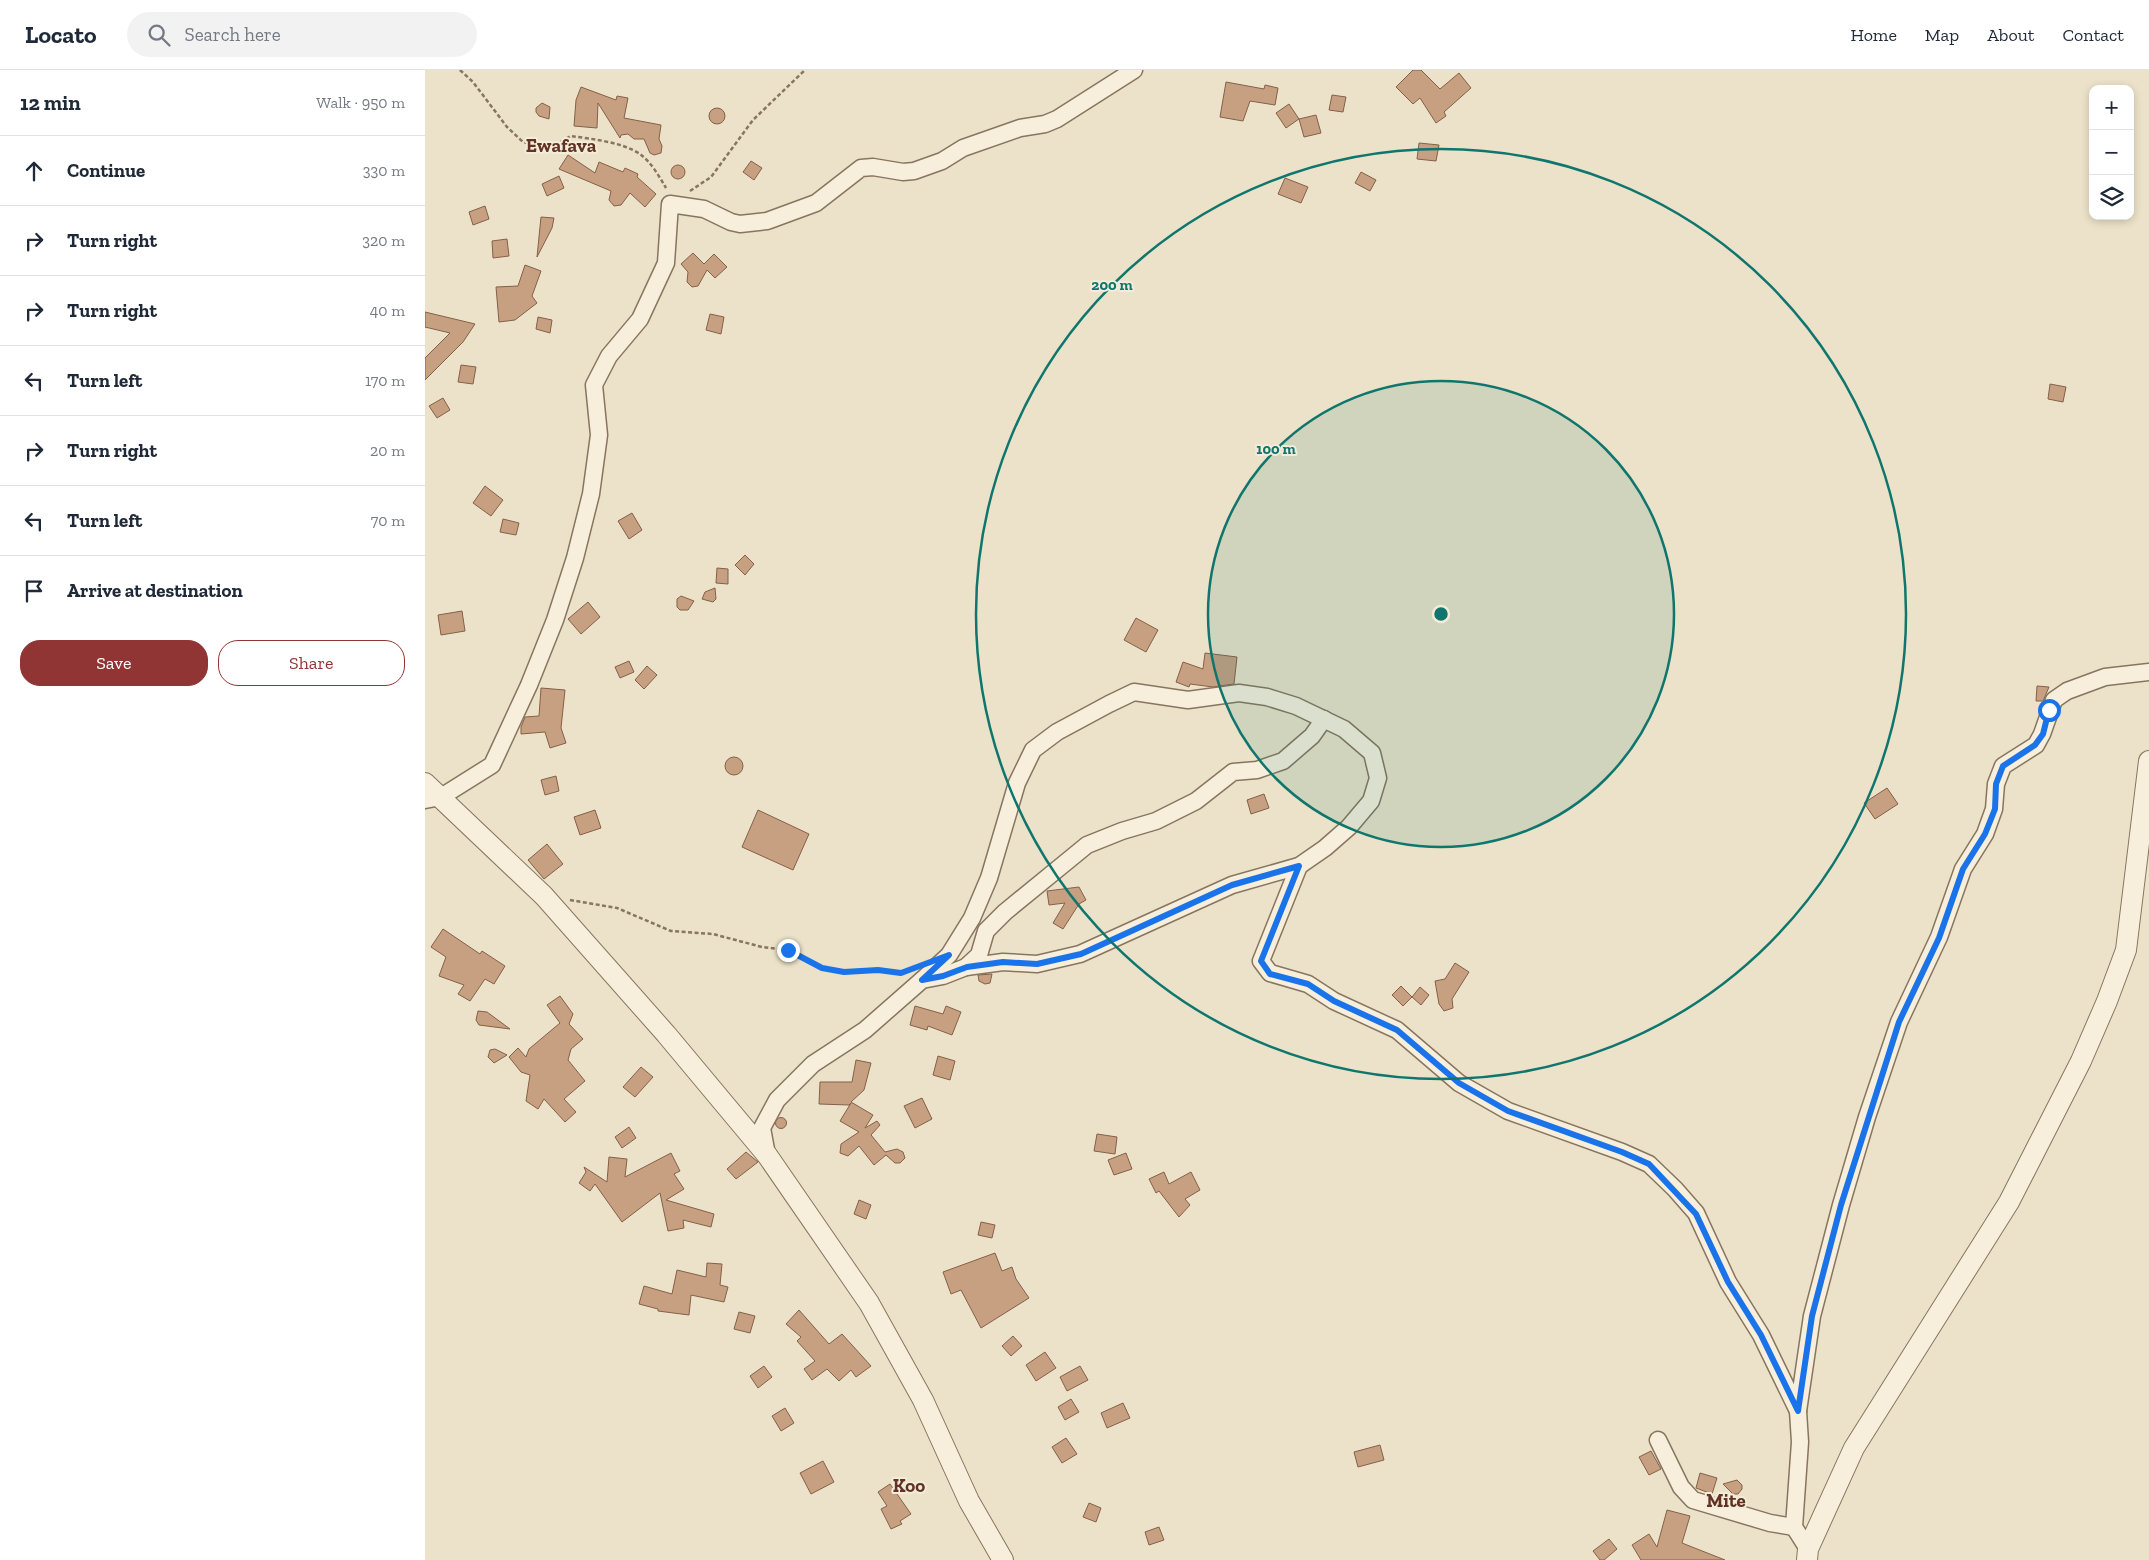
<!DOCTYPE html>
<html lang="en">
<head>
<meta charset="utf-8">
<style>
	:root { --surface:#fff; --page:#f2f2f3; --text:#1f2937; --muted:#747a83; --line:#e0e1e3; --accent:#913434 }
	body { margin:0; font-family:"Zilla Slab",serif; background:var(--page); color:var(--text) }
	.controls { position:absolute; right:15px; top:15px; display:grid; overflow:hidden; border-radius:10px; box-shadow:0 2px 8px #0003 }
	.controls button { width:45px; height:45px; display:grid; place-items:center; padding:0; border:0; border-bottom:1px solid var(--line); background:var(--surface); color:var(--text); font:25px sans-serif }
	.stop { position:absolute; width:15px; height:15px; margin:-11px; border:4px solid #1a73e8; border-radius:50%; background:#fff }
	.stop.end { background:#1a73e8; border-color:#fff; box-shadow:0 1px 5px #0008 }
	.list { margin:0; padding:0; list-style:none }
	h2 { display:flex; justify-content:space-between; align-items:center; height:65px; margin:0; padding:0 20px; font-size:21px }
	h2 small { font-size:16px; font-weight:400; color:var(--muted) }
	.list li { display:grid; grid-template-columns:32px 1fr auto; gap:15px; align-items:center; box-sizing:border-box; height:70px; padding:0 20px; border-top:1px solid var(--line) }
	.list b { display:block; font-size:19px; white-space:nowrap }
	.list em { font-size:16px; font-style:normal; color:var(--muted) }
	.actions { display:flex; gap:10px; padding:15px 20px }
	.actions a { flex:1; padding:11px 0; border:1px solid var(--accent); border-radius:20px; text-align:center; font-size:18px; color:var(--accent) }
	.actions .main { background:var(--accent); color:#fff }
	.icon { flex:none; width:28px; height:28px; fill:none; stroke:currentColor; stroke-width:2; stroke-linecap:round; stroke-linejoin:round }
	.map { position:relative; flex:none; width:1724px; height:1490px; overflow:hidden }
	header { display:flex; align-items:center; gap:30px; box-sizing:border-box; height:70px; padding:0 25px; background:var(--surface); border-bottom:1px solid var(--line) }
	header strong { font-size:24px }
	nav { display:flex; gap:28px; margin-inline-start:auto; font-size:18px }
	.search { width:350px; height:45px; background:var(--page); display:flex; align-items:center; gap:12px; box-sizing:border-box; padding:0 18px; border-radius:28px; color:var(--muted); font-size:19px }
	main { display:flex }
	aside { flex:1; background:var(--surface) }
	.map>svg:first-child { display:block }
</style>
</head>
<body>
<header>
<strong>Locato</strong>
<div class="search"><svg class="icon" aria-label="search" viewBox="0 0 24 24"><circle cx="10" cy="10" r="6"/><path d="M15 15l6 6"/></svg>Search here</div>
<nav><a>Home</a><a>Map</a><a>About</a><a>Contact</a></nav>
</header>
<main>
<aside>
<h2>12 min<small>Walk · 950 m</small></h2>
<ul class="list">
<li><svg class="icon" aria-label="ahead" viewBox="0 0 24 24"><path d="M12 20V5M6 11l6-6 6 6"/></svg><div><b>Continue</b></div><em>330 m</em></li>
<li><svg class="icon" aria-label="right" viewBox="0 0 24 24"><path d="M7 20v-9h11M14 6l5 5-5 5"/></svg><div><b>Turn right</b></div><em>320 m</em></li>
<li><svg class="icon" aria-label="right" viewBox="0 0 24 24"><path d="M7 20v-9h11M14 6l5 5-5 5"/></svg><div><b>Turn right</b></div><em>40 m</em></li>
<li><svg class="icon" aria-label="left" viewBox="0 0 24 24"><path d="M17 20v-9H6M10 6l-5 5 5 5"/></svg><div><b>Turn left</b></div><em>170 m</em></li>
<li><svg class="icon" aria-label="right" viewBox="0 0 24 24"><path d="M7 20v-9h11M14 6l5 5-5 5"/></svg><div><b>Turn right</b></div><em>20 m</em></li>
<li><svg class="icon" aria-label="left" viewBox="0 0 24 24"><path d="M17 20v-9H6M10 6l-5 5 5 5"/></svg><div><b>Turn left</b></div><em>70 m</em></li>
<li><svg class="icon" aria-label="arrive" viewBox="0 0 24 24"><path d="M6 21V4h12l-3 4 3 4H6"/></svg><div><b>Arrive at destination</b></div></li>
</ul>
<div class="actions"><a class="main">Save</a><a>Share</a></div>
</aside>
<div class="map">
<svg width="1724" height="1490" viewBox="0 0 1724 1490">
	<rect width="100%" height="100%" fill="#ece2c9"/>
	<!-- building -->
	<g fill="#c7a082" stroke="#846047">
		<polygon points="988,0 996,0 1015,19 1034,3 1046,18 1019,42 1021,46 1011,53 995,28 988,34 971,17"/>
		<polygon points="801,12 839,19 840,15 853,18 850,35 825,31 818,51 795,47"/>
		<polygon points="156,17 191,30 192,26 203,28 199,48 236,55 234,69 237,76 236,83 229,85 225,83 219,69 209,69 203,64 196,65 195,68 173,33 172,58 149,56 151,30"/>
		<polygon points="907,25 921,27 918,42 904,40"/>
		<polygon points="117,33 125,37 124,49 114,46 111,42 111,38"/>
		<polygon points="864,34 874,49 861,58 851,43"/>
		<circle cx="292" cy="46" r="8"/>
		<polygon points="891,45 896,63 879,67 874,49"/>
		<polygon points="994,73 1014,75 1011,91 992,89"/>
		<polygon points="143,85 170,103 174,92 198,102 200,98 213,104 212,107 231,124 220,137 205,123 196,135 189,136 184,130 186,121 134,99"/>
		<polygon points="326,91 337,98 329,110 318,102"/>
		<circle cx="253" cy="102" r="7"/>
		<polygon points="936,102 951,110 945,121 930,113"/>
		<polygon points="134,106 139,118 122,126 117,114"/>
		<polygon points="860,108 883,117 876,133 853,124"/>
		<polygon points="60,136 64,149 48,155 44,142"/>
		<polygon points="116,147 129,148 127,158 112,187"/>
		<polygon points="82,169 84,186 68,188 67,171"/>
		<polygon points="268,183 279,194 289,184 302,197 290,208 282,200 273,216 267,217 262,212 263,202 256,194"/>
		<polygon points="100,195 116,201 107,226 112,233 90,250 74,252 71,217 93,216"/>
		<polygon points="0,242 50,254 38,272 0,310 0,288 25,263 0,257"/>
		<polygon points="285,244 299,247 296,264 281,260"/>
		<polygon points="113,247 127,250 125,263 111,259"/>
		<polygon points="36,295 51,297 48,314 33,312"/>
		<polygon points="1625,314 1641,317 1638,332 1623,329"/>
		<polygon points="18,328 25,340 12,348 4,336"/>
		<polygon points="60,416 78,430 66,446 48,433"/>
		<polygon points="207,443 217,460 204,469 193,451"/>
		<polygon points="78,449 94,453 91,465 75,462"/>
		<polygon points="320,485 329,494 320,505 310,495"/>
		<polygon points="292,498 303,499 303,514 291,513"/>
		<polygon points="290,518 291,529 288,532 277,529 280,522"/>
		<polygon points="256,526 269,531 263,540 255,540 252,537 252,529"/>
		<polygon points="163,532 175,547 156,564 143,549"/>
		<polygon points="37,541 40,561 16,565 13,545"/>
		<polygon points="711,548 733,560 721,582 699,570"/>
		<polygon points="780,583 812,587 809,614 788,617 765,614 764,617 751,612 758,592 778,599"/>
		<polygon points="204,591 209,602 195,608 190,597"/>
		<polygon points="222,596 232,605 219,619 210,610"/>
		<polygon points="1612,616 1624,617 1618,631 1611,631"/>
		<polygon points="116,618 140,620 136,658 141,673 125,678 120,662 96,664 96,657 100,647 114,646"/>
		<circle cx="309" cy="696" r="9"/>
		<polygon points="131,706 134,721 120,725 116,710"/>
		<polygon points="1462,718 1473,734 1450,749 1439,733"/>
		<polygon points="839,724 844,738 826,744 822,730"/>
		<polygon points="170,740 176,758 155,765 149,747"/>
		<polygon points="333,740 384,764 368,800 317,777"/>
		<polygon points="122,774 138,794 119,809 103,790"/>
		<polygon points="654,817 661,830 654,834 638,859 628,853 640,833 624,835 622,821"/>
		<polygon points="18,859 55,884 57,881 80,896 69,914 60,909 45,931 33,924 39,915 14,906 21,887 6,877"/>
		<polygon points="1030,893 1044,902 1027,929 1028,938 1019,941 1014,934 1010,911 1020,909"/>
		<polygon points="567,904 565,913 560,914 554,911 553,905"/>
		<polygon points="976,916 987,927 995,917 1004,925 996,935 987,927 978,936 967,925"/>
		<polygon points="135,926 148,944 144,954 158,969 146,979 143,990 160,1011 139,1029 151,1042 140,1052 119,1029 113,1039 101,1031 105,1005 96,1002 84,987 93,978 101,987 104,979 135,953 122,935"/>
		<polygon points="490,936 518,944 521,936 536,942 527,965 503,956 502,960 485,955"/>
		<polygon points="53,941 62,942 85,959 54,955 51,950"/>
		<polygon points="70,979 82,985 69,993 63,987 65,980"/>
		<polygon points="513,986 530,991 525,1010 508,1005"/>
		<polygon points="431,990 446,993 439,1020 426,1032 448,1045 440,1058 452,1051 455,1055 446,1065 460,1082 472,1079 478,1082 480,1088 475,1093 470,1093 461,1085 449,1095 434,1076 423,1086 415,1083 416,1074 434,1062 415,1051 426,1033 424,1035 394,1034 395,1012 427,1012"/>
		<polygon points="216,997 228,1007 210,1027 198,1017"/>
		<polygon points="497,1028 507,1049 490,1058 479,1036"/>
		<circle cx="356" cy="1053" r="5.5"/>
		<polygon points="204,1057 211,1068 197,1078 190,1067"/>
		<polygon points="672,1064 692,1067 690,1084 669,1081"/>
		<polygon points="321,1082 333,1092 311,1109 302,1099"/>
		<polygon points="246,1083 255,1101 249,1104 259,1119 241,1130 289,1144 286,1157 258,1150 259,1158 243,1161 235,1123 197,1152 170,1114 165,1121 154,1113 161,1102 159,1097 182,1112 184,1087 202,1089 200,1107"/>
		<polygon points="701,1083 707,1099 689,1105 683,1090"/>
		<polygon points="739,1102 744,1114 766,1102 775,1120 760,1129 765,1135 754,1147 734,1121 731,1123 724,1109"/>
		<polygon points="434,1130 446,1135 441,1149 429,1144"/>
		<polygon points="556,1152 570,1155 567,1168 553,1165"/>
		<polygon points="570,1183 577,1201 587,1197 591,1209 604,1228 556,1258 536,1220 526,1224 518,1202"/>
		<polygon points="282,1193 297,1194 295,1215 303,1217 299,1232 266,1225 264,1245 233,1241 233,1239 214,1234 219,1216 247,1224 252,1200 281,1207"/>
		<polygon points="374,1240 404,1274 417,1264 446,1296 431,1307 426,1300 414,1311 402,1299 387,1310 379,1299 390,1291 372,1271 376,1267 361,1254"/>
		<polygon points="314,1242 330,1246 325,1263 309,1259"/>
		<polygon points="588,1266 597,1276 586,1286 577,1276"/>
		<polygon points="620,1282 631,1298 611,1311 601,1295"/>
		<polygon points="339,1296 347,1307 333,1318 325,1306"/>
		<polygon points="655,1296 663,1310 642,1321 635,1307"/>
		<polygon points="646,1329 654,1342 640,1350 633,1337"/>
		<polygon points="698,1333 705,1348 682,1358 676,1343"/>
		<polygon points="360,1338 369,1353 356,1361 347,1346"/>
		<polygon points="641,1368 652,1384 637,1393 627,1377"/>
		<polygon points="955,1375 959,1390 933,1397 929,1382"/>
		<polygon points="1226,1381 1236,1399 1224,1405 1214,1387"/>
		<polygon points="398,1391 409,1412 386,1424 375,1403"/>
		<polygon points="1275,1403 1292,1408 1287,1424 1271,1418"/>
		<polygon points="1312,1410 1317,1415 1317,1419 1313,1424 1308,1424 1298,1414"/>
		<polygon points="465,1414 486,1444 475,1451 477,1454 466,1459 456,1439 462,1436 453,1422"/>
		<polygon points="664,1433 676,1438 671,1452 658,1447"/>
		<polygon points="1242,1440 1265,1446 1257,1473 1300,1490 1216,1490 1207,1475 1224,1464 1232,1477"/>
		<polygon points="734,1457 739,1470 724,1475 720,1462"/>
		<polygon points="1184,1469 1192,1479 1179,1490 1175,1490 1168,1481"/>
	</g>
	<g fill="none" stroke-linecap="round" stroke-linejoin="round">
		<defs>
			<g id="minor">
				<polyline points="0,730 16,727 67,695 104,615 130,550 150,488 166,424 174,365 169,315 184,286 215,249 241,193 245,134 279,139 306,152 315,154 342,151 391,133 436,98 448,97 478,102 489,101 517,91 538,78 595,58 620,54 632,49 709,0"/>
				<polyline points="874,796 836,891 845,903 883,914 909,931 972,960 1034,1013 1083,1041 1197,1082 1224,1094 1250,1119 1271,1143 1303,1212 1336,1265 1373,1341 1375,1372 1369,1457 1383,1479"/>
				<polyline points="497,910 524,885 547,848 564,808 592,713 608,680 632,662 684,634 709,622 763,630 814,623 842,627 871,636 919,659 947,683 953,708 946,731 924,757 900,778 874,796 807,815 655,884 612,894 578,892 541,897"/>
				<polyline points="342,1085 337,1058 352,1030 388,994 440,960 497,910 518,906 541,897 554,885 561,861 580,842 640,793 662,775 697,761 731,751 771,731 808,702 832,700 858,691 887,666 899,649"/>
				<polyline points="1373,1341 1387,1246 1416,1135 1442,1047 1474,952 1514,867 1538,799 1560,764 1569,739 1571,714 1578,696 1611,675 1617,664 1629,630 1642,621 1680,607 1724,602"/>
				<polyline points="1233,1370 1256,1417 1268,1430 1345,1453 1369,1457"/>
			</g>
			<g id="tertiary">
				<polyline points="0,713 119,826 241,964 342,1085 444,1233 498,1330 544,1431 578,1490"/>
				<polyline points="1382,1490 1383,1479 1429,1378 1584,1132 1656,991 1682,931 1701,880 1724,691"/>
			</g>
		</defs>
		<!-- minor casing -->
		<use href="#minor" stroke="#87755f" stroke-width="19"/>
		<!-- tertiary casing -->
		<use href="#tertiary" stroke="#87755f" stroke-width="22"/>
		<!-- path -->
		<g stroke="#87755f" stroke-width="2.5" stroke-dasharray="4 2.5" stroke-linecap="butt">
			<path d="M35 0 48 12 82 57 98 72 123 79 146 66C167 69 197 72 215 84 226 92 234 106 241 118"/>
			<polyline points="265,121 286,107 328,50 380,0"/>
			<polyline points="145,830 192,838 246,861 288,864 337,877 363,880 397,898 419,902 453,900 476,903 482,900"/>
		</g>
		<!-- minor -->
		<use href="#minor" stroke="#f7efdc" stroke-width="16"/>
		<!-- tertiary -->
		<use href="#tertiary" stroke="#f7efdc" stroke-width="20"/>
	</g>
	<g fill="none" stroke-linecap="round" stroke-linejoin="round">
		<!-- route -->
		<polyline stroke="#1a73e8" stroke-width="6" points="363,880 397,898 419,902 453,900 476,903 524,885 497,910 518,906 542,897 578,892 612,894 656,884 807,815 874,796 836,891 845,904 883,914 909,931 972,960 1034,1013 1083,1041 1197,1082 1224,1094 1271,1144 1303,1212 1336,1265 1373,1341 1387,1246 1416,1135 1474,952 1514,868 1538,799 1560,764 1570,739 1571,714 1578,696 1610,675 1618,664 1624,640"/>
	</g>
	<!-- distance rings -->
	<circle cx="1016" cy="544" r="233" fill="#0f766e" fill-opacity=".12"/>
	<g fill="none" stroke="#0f766e" stroke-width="2.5">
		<circle cx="1016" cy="544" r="233"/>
		<circle cx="1016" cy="544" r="465"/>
	</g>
	<g text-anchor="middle" stroke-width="4" stroke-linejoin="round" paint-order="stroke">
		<!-- quarter labels -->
		<g font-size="19" font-weight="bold" fill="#623224" stroke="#f3ecd9">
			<text x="136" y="82">Ewafava</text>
			<text x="484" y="1422">Koo</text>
			<text x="1301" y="1437">Mite</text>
		</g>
	</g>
	<circle cx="1016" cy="544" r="8" fill="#0f766e" stroke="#f3ecd9" stroke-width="2.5"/>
	<g font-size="15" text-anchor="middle" font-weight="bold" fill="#0f766e" stroke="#f3ecd9" stroke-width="4" stroke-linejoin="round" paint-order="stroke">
		<text x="687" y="220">200 m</text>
		<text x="851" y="384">100 m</text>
	</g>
</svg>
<div class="controls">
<button>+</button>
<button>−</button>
<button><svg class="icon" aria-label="layers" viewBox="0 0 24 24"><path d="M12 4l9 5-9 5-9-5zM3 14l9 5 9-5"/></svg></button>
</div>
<div class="stop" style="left:1624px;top:640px"></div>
<div class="stop end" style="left:363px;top:880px"></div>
</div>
</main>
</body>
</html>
